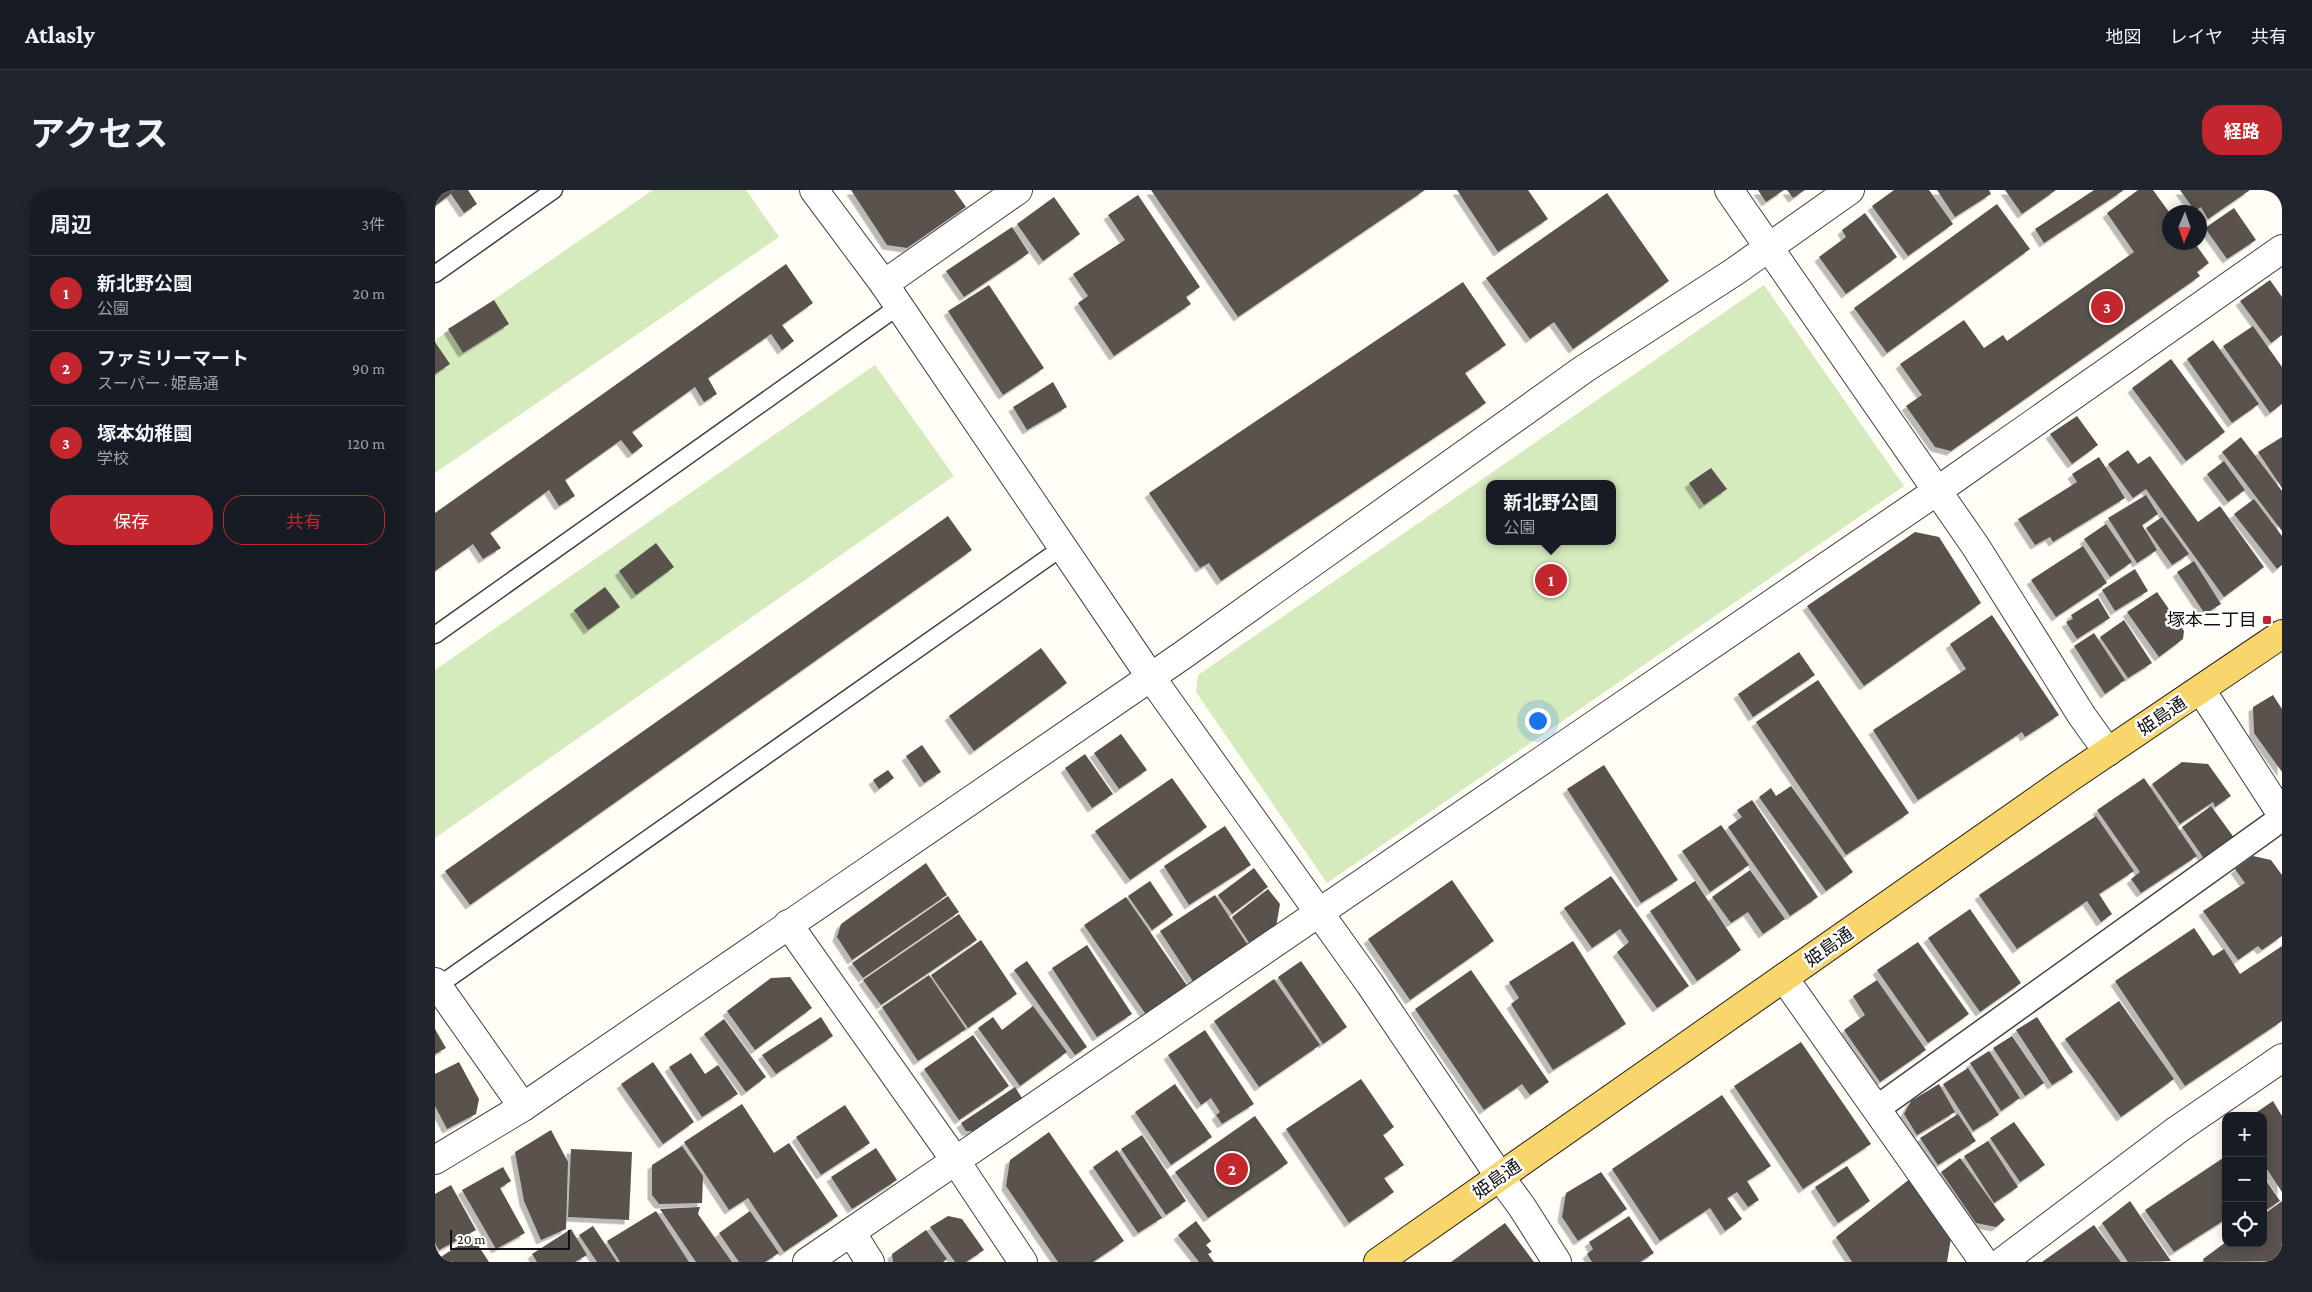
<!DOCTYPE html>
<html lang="ja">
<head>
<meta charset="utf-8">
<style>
	:root { --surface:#171b24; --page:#20242c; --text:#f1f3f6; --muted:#9ea1a6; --line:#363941; --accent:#c4262e }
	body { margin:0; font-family:"Crimson Pro","Noto Sans JP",serif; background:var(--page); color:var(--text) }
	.controls { position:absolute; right:15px; bottom:15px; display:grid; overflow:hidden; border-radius:10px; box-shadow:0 2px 12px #0003 }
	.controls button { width:45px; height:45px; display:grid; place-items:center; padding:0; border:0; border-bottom:1px solid var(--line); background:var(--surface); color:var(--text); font:25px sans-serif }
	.compass { position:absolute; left:1727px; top:15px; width:45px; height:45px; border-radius:50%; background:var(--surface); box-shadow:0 2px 12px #0003; rotate:182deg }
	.scale { position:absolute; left:15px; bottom:12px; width:120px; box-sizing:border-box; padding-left:5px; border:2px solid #111; border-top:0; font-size:14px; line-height:18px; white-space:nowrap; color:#111; -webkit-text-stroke:4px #fff; paint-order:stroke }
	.you { position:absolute; left:1102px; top:530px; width:18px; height:18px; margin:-12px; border:4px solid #fff; border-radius:50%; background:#1a73e8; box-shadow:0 0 0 8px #1a73e833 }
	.badge { display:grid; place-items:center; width:32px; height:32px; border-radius:50%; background:var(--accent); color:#fff; font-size:16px; font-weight:700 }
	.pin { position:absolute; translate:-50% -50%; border:2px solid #fff; box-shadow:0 1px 5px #0006 }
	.popup { position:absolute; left:1051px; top:290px; width:130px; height:65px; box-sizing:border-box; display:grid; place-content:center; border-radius:10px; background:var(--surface); filter:drop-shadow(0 1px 4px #0005); font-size:16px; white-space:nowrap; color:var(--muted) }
	.popup b { font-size:19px; color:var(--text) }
	.popup::after { content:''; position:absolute; left:50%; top:100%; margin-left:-10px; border:10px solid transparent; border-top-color:var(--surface) }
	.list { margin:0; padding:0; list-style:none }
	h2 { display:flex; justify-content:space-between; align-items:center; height:65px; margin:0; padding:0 20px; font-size:21px }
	h2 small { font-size:16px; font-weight:400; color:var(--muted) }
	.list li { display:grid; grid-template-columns:32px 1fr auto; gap:15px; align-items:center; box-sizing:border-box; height:75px; padding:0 20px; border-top:1px solid var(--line) }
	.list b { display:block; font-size:19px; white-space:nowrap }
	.list p { margin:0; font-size:16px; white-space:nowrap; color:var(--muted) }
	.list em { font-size:16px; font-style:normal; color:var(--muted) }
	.actions { display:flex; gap:10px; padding:15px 20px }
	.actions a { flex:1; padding:11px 0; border:1px solid var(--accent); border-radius:20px; text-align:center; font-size:18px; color:var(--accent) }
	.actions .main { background:var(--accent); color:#fff }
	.icon { flex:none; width:28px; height:28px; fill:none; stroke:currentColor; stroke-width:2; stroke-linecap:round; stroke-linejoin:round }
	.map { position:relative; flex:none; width:1847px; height:1072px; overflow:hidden; border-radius:20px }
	header { display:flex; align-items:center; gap:30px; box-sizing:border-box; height:70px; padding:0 25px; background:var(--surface); border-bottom:1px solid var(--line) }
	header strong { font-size:24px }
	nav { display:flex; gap:28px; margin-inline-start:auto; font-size:18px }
	.intro { display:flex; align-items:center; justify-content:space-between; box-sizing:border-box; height:120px; padding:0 30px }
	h1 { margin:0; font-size:35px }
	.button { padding:12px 22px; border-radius:20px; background:var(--accent); color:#fff; font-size:18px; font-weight:700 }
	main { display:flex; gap:30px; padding:0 30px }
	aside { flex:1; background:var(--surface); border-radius:20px; box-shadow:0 2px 12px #0003 }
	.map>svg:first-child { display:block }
</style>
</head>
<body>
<header>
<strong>Atlasly</strong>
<nav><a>地図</a><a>レイヤ</a><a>共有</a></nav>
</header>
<div class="intro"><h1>アクセス</h1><a class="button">経路</a></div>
<main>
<aside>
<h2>周辺<small>3件</small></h2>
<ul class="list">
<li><span class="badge">1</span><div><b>新北野公園</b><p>公園</p></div><em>20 m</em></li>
<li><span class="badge">2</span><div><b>ファミリーマート</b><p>スーパー · 姫島通</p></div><em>90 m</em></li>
<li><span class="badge">3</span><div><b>塚本幼稚園</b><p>学校</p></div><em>120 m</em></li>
</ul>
<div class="actions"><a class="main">保存</a><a>共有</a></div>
</aside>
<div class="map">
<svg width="1847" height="1072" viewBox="0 0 1847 1072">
	<defs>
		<filter id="shadow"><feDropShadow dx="-4.5" dy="4.5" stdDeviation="0" flood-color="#0004"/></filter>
	</defs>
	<rect width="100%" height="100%" fill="#fffdf5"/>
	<!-- green -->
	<g fill="#d5ebbd" fill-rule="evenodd">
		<polygon points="218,0 311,0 344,47 0,283 0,150"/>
		<path d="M1329 95 1469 296 892 693 761 502 763 485ZM1055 294H1177V351H1055Z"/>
		<polygon points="440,175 519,286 0,648 0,480"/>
	</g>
	<!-- building -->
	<g fill="#5a524d" filter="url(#shadow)">
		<polygon points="0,0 33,0 42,14 29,23 16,4 0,16"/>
		<polygon points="416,0 519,0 531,17 472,58 452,55"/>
		<polygon points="716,0 990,0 803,127"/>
		<polygon points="1022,0 1093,0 1113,29 1063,62"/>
		<polygon points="1323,0 1349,0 1331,12"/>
		<polygon points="1352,0 1370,0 1358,8"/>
		<polygon points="1459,0 1494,0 1518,34 1473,66 1437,16"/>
		<polygon points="1502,0 1554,0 1556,4 1520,27"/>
		<polygon points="1570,0 1621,0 1587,24"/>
		<polygon points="1659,0 1689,0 1609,53 1600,39"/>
		<polygon points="1703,0 1718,0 1734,22 1734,27 1731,30 1734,36 1734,52 1759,52 1774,73 1762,82 1765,86 1516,261 1500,257 1471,216 1487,205 1465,174 1529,130 1549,158 1568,145 1572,151 1699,62 1672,23"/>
		<polygon points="1745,0 1815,0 1773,29 1766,17 1760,21"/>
		<polygon points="1172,3 1234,91 1138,159 1119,132 1095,149 1051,88"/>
		<polygon points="703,5 765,97 751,107 756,114 679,166 643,113 653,106 638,84 690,50 673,25"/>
		<polygon points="619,7 645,44 608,71 582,34"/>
		<polygon points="1562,14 1595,59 1452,163 1419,118"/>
		<polygon points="1799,18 1821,50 1792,69 1770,38"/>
		<polygon points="1430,23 1462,67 1411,104 1384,67 1411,47 1407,40"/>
		<polygon points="577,37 594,63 529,107 511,81"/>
		<polygon points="351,74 378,113 347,135 359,151 347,160 336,144 273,188 282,204 269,212 260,197 197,242 208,256 197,264 186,250 130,290 140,306 124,316 114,300 55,343 66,358 48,369 38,354 0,381 0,323"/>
		<polygon points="1835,90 1847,107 1847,145 1836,153 1805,111"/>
		<polygon points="1028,92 1071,155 1030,183 1051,213 786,391 774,373 765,378 714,303"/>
		<polygon points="554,95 609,178 568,205 513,121"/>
		<polygon points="59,110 74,134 28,163 13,139"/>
		<polygon points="1818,136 1847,177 1847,214 1835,223 1788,156"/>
		<polygon points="1778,150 1824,214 1797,233 1752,169"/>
		<polygon points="0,152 15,174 0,184"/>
		<polygon points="1736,169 1790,242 1751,271 1697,198"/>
		<polygon points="618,192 632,217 592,240 578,217"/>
		<polygon points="1642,226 1663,255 1637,274 1615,244"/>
		<polygon points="1806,247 1847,301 1847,341 1787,262"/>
		<polygon points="1847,247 1847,298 1823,262"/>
		<polygon points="1693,260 1703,274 1715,266 1763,332 1785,316 1829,377 1789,407 1711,299 1698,308 1673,274"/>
		<polygon points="1664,267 1690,308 1618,352 1615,347 1600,355 1583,329 1642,292 1637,284"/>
		<polygon points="1789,271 1810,300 1793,312 1772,284"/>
		<polygon points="1276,278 1292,299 1269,315 1254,293"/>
		<polygon points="1711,305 1723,324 1707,335 1722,360 1702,373 1673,328"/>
		<polygon points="1819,309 1847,346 1847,375 1842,379 1799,324"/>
		<polygon points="513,326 537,360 35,715 10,681"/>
		<polygon points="1727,327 1754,364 1737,375 1711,338"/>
		<polygon points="1671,334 1697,372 1675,387 1649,349"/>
		<polygon points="1480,342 1504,347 1546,413 1429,496 1372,416"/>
		<polygon points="221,353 239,377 201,405 184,381"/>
		<polygon points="1648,356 1672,393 1621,427 1596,390"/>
		<polygon points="1759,371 1786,414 1770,424 1742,382"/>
		<polygon points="1700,379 1713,401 1680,421 1667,400"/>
		<polygon points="170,397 185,417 153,440 139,420"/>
		<polygon points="1722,402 1749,441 1748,449 1724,467 1692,422"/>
		<polygon points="1663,408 1675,428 1642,449 1631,432 1638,429 1636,425"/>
		<polygon points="1557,425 1624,525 1590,547 1587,542 1483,610 1438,540 1531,479 1515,454"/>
		<polygon points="1689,430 1717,473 1693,488 1665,447"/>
		<polygon points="1659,443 1690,490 1670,504 1639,456"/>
		<polygon points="606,458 632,493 539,561 514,526"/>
		<polygon points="1364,462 1380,485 1318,527 1303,504"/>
		<polygon points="1383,490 1474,623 1411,665 1321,532"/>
		<polygon points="1838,505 1847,519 1847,582 1819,543 1818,517"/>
		<polygon points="686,544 712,580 684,599 659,563"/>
		<polygon points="487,555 506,582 489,593 471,566"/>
		<polygon points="650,564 678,604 657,618 630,578"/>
		<polygon points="1747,572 1773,574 1796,606 1780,617 1778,612 1745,634 1717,594"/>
		<polygon points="1169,575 1243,690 1206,713 1132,599"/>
		<polygon points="453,580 459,588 444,599 438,590"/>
		<polygon points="737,588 772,637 695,690 660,641"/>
		<polygon points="1709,588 1762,666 1706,703 1696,689 1705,682 1662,620"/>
		<polygon points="1356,596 1418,682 1391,701 1324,607 1336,598 1341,606"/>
		<polygon points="1317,610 1383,707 1355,726 1293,637 1307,627 1302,620"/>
		<polygon points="1776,616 1800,649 1770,670 1747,637"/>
		<polygon points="1661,626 1699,681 1664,704 1677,724 1666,732 1652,711 1582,759 1544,705"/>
		<polygon points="1286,635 1314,675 1275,702 1247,661"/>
		<polygon points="790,636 816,675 754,715 729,676"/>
		<polygon points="1818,666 1836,670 1847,685 1847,746 1827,760 1823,756 1803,770 1768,721 1810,693 1800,679"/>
		<polygon points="491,673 512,705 417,770 402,747 406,734"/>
		<polygon points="819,678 833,697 797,724 783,705"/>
		<polygon points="1315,680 1350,729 1328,744 1313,722 1296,733 1277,707"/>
		<polygon points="1176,686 1254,796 1222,818 1182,762 1194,752 1185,739 1157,758 1129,718"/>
		<polygon points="1017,690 1059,751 975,810 933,749"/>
		<polygon points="715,691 738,725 717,740 693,706"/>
		<polygon points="1260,691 1306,760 1262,791 1215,721"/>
		<polygon points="833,699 845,714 841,737 815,754 797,727"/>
		<polygon points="780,705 814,757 759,793 725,741"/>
		<polygon points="513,706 524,722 428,788 417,773"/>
		<polygon points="691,707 753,797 712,826 649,735"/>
		<polygon points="1535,719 1586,793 1545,822 1493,748"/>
		<polygon points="524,724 542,750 446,815 428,790"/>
		<polygon points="1759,738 1778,766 1789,759 1805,784 1847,756 1847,831 1750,896 1680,791"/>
		<polygon points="546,750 582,804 533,838 496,785"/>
		<polygon points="1138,751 1191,834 1118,880 1076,814 1084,808 1074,792"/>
		<polygon points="1483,752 1534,824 1493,853 1442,780"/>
		<polygon points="652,755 697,824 662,847 617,778"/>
		<polygon points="592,771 652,857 640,865 579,780"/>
		<polygon points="866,771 912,837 888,854 843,787"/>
		<polygon points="1036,780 1114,892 1095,905 1087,894 1049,920 980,819"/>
		<polygon points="494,785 531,839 483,871 447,817"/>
		<polygon points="355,787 377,818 320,860 292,821 336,788"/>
		<polygon points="839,789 885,855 824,897 779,831"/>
		<polygon points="1442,790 1491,860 1445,892 1409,840 1430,825 1418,806"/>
		<polygon points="1684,811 1739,889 1686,927 1630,849"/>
		<polygon points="598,816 632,862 585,896 543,838 558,827 567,840"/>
		<polygon points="386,827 398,846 341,884 327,865"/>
		<polygon points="1602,827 1638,882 1617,895 1581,840"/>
		<polygon points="289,829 331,887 311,902 269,844"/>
		<polygon points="0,839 11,858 0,864"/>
		<polygon points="770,840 819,914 787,934 781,925 785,922 776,908 766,915 733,865"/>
		<polygon points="538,845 574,896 524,930 489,879"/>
		<polygon points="1577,846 1609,893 1590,906 1558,858"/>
		<polygon points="1366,852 1436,954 1368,999 1299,896"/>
		<polygon points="1554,861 1585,908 1566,921 1535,873"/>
		<polygon points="256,863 270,884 283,875 303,904 267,927 234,877"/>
		<polygon points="24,872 44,909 41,924 12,939 0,916 0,884"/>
		<polygon points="218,872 259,932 228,954 186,894"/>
		<polygon points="1533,878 1564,925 1538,941 1508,894"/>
		<polygon points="926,889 959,937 948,945 969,975 949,988 959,1002 914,1033 851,939"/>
		<polygon points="740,894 777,947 736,975 700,922"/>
		<polygon points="1504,894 1520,922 1482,945 1469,924 1476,911"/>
		<polygon points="580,897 590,913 547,942 531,941 526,933"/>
		<polygon points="1287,905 1336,976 1312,991 1324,1010 1313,1017 1302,1002 1292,1008 1307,1029 1290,1041 1275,1018 1225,1051 1177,979"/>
		<polygon points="1838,911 1847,926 1847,1002 1828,973 1828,926 1816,926"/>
		<polygon points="307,914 339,963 354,953 403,1026 349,1062 313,1008 294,1020 249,952"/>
		<polygon points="410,915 435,953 386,985 361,947"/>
		<polygon points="1523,924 1541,951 1503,975 1485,948"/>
		<polygon points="820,926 853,973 773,1028 740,982"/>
		<polygon points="1579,932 1610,975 1585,992 1555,948"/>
		<polygon points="116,940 133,972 131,1039 106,1050 89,1011 80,962"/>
		<polygon points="614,942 689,1051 658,1072 623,1072 571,996 575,970"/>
		<polygon points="707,945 751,1011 731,1025 686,959"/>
		<polygon points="1553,951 1583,997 1559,1013 1529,966"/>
		<polygon points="247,956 268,986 267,1013 224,1014 217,1005 217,975"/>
		<polygon points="441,958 462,990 417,1019 396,987"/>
		<polygon points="136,959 197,962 194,1030 133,1027"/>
		<polygon points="682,960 727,1028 703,1043 658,977"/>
		<polygon points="1791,966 1791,1029 1739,1062 1710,1020"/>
		<polygon points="1525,968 1570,1030 1561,1037 1541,1033 1506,982"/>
		<polygon points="1412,976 1435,1011 1403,1033 1380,997"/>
		<polygon points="68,977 76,991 65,998 90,1043 61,1059 27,1000"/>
		<polygon points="1166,982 1192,1019 1143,1051 1127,1027 1131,1003"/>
		<polygon points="1828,986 1845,1011 1828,1022"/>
		<polygon points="1476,988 1516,1048 1512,1072 1417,1072 1401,1047"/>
		<polygon points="16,995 41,1040 4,1060 0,1053 0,1004"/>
		<polygon points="1695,1011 1736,1071 1693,1072 1667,1033"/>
		<polygon points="1847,1011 1847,1071 1769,1072 1768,1069 1791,1052 1828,1053 1828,1025"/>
		<polygon points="265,1017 263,1024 297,1072 261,1072 225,1019"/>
		<polygon points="221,1021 254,1072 185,1072 172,1051"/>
		<polygon points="315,1021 344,1063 330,1072 304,1072 284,1043"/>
		<polygon points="513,1026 527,1029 549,1060 531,1072 520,1072 495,1037"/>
		<polygon points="1194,1026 1219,1063 1205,1072 1157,1072 1152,1064 1158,1059 1154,1052"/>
		<polygon points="761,1031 776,1051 771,1055 777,1062 773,1064 779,1072 764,1072 743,1045"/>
		<polygon points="1070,1033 1099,1072 1016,1072"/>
		<polygon points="1659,1035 1686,1072 1607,1072"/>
		<polygon points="158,1036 182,1072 162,1072 144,1045"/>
		<polygon points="136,1039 152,1065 140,1072 102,1072 97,1064"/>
		<polygon points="491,1040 512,1069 508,1072 458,1072 457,1064"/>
		<polygon points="37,1046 54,1072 0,1072 0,1071"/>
	</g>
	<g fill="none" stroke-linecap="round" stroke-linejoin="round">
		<defs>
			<g id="service">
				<polyline points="0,84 119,0"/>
				<polyline points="0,445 464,116"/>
				<polyline points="3,796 628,357"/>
			</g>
			<polyline id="pedestrian" points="1441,919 1847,628"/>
			<g id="minor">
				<polyline points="379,0 449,94 583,0"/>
				<polyline points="1766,500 1847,625"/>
				<polyline points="353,734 520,970 588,1072"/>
				<polyline points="1349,788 1549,1072"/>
				<polyline points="1065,987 1087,1017 1122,1072"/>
				<polyline points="416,1042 435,1072"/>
				<polyline points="372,1072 1502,301 1847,59"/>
				<polyline points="1567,1072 1742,940 1847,868"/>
			</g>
			<g id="tertiary">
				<polyline points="1294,0 1541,357 1647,526 1673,562"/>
				<polyline points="449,94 715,486 935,794 1065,987"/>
				<polyline points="0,792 88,917"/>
				<polyline points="0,970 88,917 748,465 1149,179 1299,82 1415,0"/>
			</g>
			<polyline id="primary" points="943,1072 1634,588 1847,444"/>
		</defs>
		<!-- service casing -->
		<use href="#service" stroke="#444" stroke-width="19"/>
		<!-- pedestrian casing -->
		<use href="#pedestrian" stroke="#444" stroke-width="28"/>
		<!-- minor casing -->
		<use href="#minor" stroke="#444" stroke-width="30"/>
		<!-- tertiary casing -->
		<use href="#tertiary" stroke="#444" stroke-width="30"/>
		<!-- primary casing -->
		<use href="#primary" stroke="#222" stroke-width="30"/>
		<!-- service -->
		<use href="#service" stroke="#fff" stroke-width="16"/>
		<!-- pedestrian -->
		<use href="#pedestrian" stroke="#fff" stroke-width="25"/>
		<!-- minor -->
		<use href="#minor" stroke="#fff" stroke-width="28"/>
		<!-- tertiary -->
		<use href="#tertiary" stroke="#fff" stroke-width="28"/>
		<!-- primary -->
		<use href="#primary" stroke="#f9d66b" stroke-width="28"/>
	</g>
	<!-- markers -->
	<rect fill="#c4262e" stroke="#fff" stroke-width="2" x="1827" y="425" width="10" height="10" rx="2.5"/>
	<g text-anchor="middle" stroke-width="5" stroke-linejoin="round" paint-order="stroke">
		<!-- poi labels -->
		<g font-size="18" fill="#111" stroke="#fff" text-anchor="end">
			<text x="1822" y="436">塚本二丁目</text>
		</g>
		<!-- street labels -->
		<g font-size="18" fill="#111" stroke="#fff">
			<text transform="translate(1727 526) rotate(-34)" y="6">姫島通</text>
			<text transform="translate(1394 757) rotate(-35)" y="6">姫島通</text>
			<text transform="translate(1062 989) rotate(-35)" y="6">姫島通</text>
		</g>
	</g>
</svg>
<div class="controls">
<button>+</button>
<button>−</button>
<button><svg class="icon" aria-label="locate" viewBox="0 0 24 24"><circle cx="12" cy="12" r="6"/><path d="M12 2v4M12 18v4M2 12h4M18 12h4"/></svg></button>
</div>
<svg class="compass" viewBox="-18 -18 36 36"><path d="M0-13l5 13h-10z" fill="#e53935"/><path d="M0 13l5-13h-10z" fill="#9ea1a6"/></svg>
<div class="scale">20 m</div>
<div class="you"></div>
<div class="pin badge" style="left:1116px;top:390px">1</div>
<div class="popup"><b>新北野公園</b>公園</div>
<div class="pin badge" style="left:797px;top:979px">2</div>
<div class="pin badge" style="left:1672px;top:117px">3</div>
</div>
</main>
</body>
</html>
